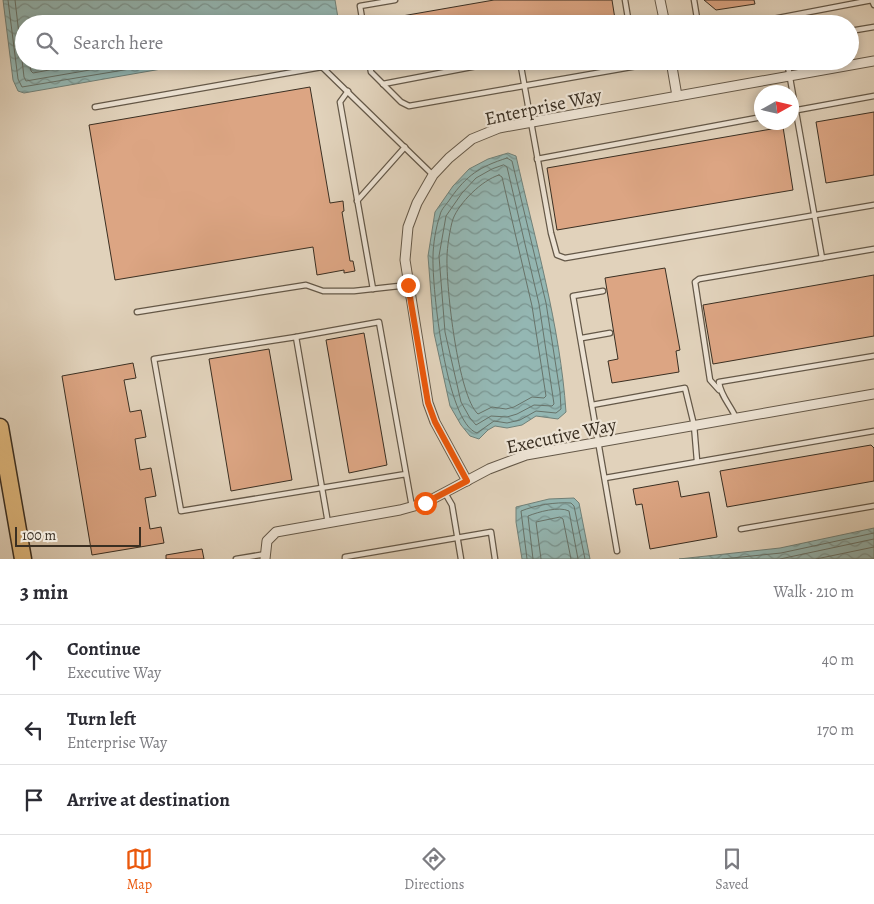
<!DOCTYPE html>
<html lang="en">
<head>
<meta charset="utf-8">
<style>
	:root { --surface:#fff; --page:#f7f7f7; --text:#2b2b33; --muted:#7c7c81; --line:#e1e1e2; --accent:#ea580c }
	body { margin:0; font-family:Alegreya,serif; background:var(--page); color:var(--text) }
	.compass { position:absolute; left:754px; top:85px; width:45px; height:45px; border-radius:50%; background:var(--surface); box-shadow:0 2px 8px #0003; rotate:82deg }
	.scale { position:absolute; left:15px; bottom:12px; width:126px; box-sizing:border-box; padding-left:5px; border:2px solid #3a2f22; border-top:0; font-size:14px; line-height:18px; white-space:nowrap; color:#3a2f22; -webkit-text-stroke:4px #ece2d3; paint-order:stroke }
	.stop { position:absolute; width:15px; height:15px; margin:-11px; border:4px solid #ea580c; border-radius:50%; background:#fff }
	.stop.end { background:#ea580c; border-color:#fff; box-shadow:0 1px 5px #0008 }
	.list { margin:0; padding:0; list-style:none }
	h2 { display:flex; justify-content:space-between; align-items:center; height:65px; margin:0; padding:0 20px; font-size:21px }
	h2 small { font-size:16px; font-weight:400; color:var(--muted) }
	.list li { display:grid; grid-template-columns:32px 1fr auto; gap:15px; align-items:center; box-sizing:border-box; height:70px; padding:0 20px; border-top:1px solid var(--line) }
	.list b { display:block; font-size:19px; white-space:nowrap }
	.list p { margin:0; font-size:16px; white-space:nowrap; color:var(--muted) }
	.list em { font-size:16px; font-style:normal; color:var(--muted) }
	.icon { flex:none; width:28px; height:28px; fill:none; stroke:currentColor; stroke-width:2; stroke-linecap:round; stroke-linejoin:round }
	.map { position:relative; flex:none; width:874px; height:559px; overflow:hidden }
	.search { position:absolute; background:var(--surface); box-shadow:0 2px 8px #0003; left:15px; right:15px; top:15px; height:55px; display:flex; align-items:center; gap:12px; box-sizing:border-box; padding:0 18px; border-radius:28px; color:var(--muted); font-size:19px }
	.sheet { height:275px; background:var(--surface) }
	nav { display:flex; justify-content:space-around; align-items:center; box-sizing:border-box; height:70px; border-top:1px solid var(--line); background:var(--surface); font-size:14px; color:var(--muted) }
	nav a { display:grid; justify-items:center; gap:2px }
	nav .on { color:var(--accent) }
	.map>svg:first-child { display:block }
</style>
</head>
<body>
<div class="map">
<svg width="874" height="559" viewBox="0 0 874 559">
	<defs>
		<pattern id="water-waves" width="16" height="10" patternUnits="userSpaceOnUse" patternTransform="scale(1.25)"><rect width="16" height="10" fill="#94b7b3"/><path d="M0 5q4-4 8 0t8 0" fill="none" stroke="#7a9591"/></pattern>
	</defs>
	<rect width="100%" height="100%" fill="#e1d2bb"/>
	<filter id="stains"><feTurbulence type="fractalNoise" baseFrequency=".004" numOctaves="4"/><feColorMatrix values="0 0 0 0 .2 0 0 0 0 .09 0 0 0 0 .02 0 0 0 .5 -.17"/></filter>
	<radialGradient id="worn" r=".72"><stop offset=".6" stop-color="#630" stop-opacity="0"/><stop offset="1" stop-color="#630" stop-opacity=".3"/></radialGradient>
	<!-- water -->
	<g fill="url(#water-waves)" stroke="#708179">
		<polygon points="3,0 335,0 339,24 24,24 24,61 207,61 24,93 18,91 13,80"/>
		<path d="M508 153 516 156C535 240 560 325 566 412L558 419 536 416 522 425 507 428 495 426 488 430 479 439 470 436 461 425 450 406 434 333 428 256 435 212 453 186 469 169 488 159Z"/>
		<polygon points="574,498 579,503 590,559 522,559 516,522 516,507 549,499"/>
		<polygon points="874,528 874,559 679,559 780,548"/>
	</g>
	<g fill="none" stroke-linecap="round" stroke-linejoin="round">
		<!-- shore -->
		<g stroke="#67736a" stroke-width="1">
			<polyline points="8,0 18,79 22,87 178,61"/>
			<polyline points="15,0 24,77 26,81 142,61"/>
			<polyline points="29,61 31,71 33,73 98,61"/>
			<path d="M507 158 512 161 546 303 560 392 561 409 556 413 536 411 520 420 507 423 494 421 477 433C446 423 432 287 433 257 433 244 436 227 440 215 441 209 447 204 450 199 467 175 479 167 507 158Z"/>
			<polygon points="504,165 507,167 539,304 554,404 552,406 534,405 517,414 507,417 491,416 476,425 470,418 461,402 445,332 439,256 446,216 462,193 476,178 492,169"/>
			<path d="M499 175 502 177 532 306 546 396 544 398 532 397 514 407 506 409 492 407 478 414C458 396 446 287 447 257 447 248 450 228 453 219 459 203 482 180 499 175Z"/>
			<path d="M527 559 521 511C536 505 555 502 571 503L574 506 585 559"/>
			<path d="M533 559 528 516C538 512 559 506 569 511L578 559"/>
			<polyline points="541,559 536,522 560,517 563,519 571,559"/>
			<polyline points="722,559 781,553 874,533"/>
			<polyline points="780,559 874,539"/>
			<polyline points="816,559 874,547"/>
		</g>
	</g>
	<!-- building -->
	<g fill="#dca583" stroke="#3a2f22">
		<polygon points="494,0 612,0 615,19 612,24 379,24 379,20"/>
		<polygon points="704,0 754,0 755,4 716,10"/>
		<polygon points="310,87 330,203 343,201 344,211 342,212 350,261 353,261 355,271 344,273 344,270 317,275 313,247 115,280 89,125"/>
		<polygon points="874,112 874,175 826,183 816,122"/>
		<polygon points="783,127 793,190 557,230 547,168"/>
		<polygon points="665,268 680,350 676,351 679,372 612,383 608,361 618,359 605,278"/>
		<polygon points="874,275 874,336 713,364 703,305"/>
		<polygon points="364,333 387,465 349,473 326,340"/>
		<polygon points="269,349 292,480 231,491 209,359"/>
		<polygon points="133,363 136,378 124,380 130,412 141,410 146,437 135,439 140,470 151,468 156,496 145,498 150,529 161,527 164,543 92,555 62,376"/>
		<polygon points="871,445 874,448 874,481 727,507 720,471"/>
		<polygon points="678,481 681,497 709,492 717,537 650,549 642,504 636,505 633,489"/>
		<polygon points="202,549 204,559 166,559 166,555"/>
	</g>
	<g fill="none" stroke-linecap="round" stroke-linejoin="round">
		<defs>
			<g id="service">
				<polyline points="625,0 629,24"/>
				<polyline points="694,0 698,24"/>
				<polyline points="363,24 360,6 395,0"/>
				<polyline points="746,24 872,0 874,5"/>
				<polyline points="850,31 874,27"/>
				<polyline points="369,61 371,72 401,102 409,106 637,66 636,61"/>
				<polyline points="520,61 551,233 557,255 565,258 874,205"/>
				<polyline points="787,61 822,258"/>
				<polyline points="383,84 503,61"/>
				<polyline points="348,91 340,102 373,289"/>
				<polyline points="95,107 322,67 433,175"/>
				<polyline points="792,111 874,96"/>
				<polyline points="537,159 762,117"/>
				<polyline points="357,201 405,147"/>
				<polyline points="603,291 573,296 617,551"/>
				<polyline points="137,312 306,285 323,291 354,291 408,285"/>
				<polyline points="296,337 328,523"/>
				<polyline points="582,338 610,333"/>
				<polyline points="719,390 710,380 695,282 699,279 874,249"/>
				<polyline points="592,405 685,388 694,425 697,461"/>
				<path d="M736 418C731 406 720 395 719 382L874 356"/>
				<polyline points="406,474 181,511 154,359 296,337 379,322 412,507"/>
				<polyline points="605,478 874,431"/>
				<polyline points="445,493 452,505 461,559"/>
				<polyline points="741,529 874,506"/>
				<polyline points="236,559 266,554"/>
				<polyline points="345,559 345,557 491,532 495,559"/>
			</g>
			<g id="minor">
				<polyline points="660,0 665,24"/>
				<polyline points="671,61 677,96"/>
				<polyline points="467,481 435,422 428,403 405,260 408,227 417,203 433,175 449,158 472,139 499,128 874,61"/>
				<polyline points="265,559 267,541 276,532 400,510 425,503 489,469 526,455 874,394"/>
			</g>
			<polyline id="motorway" points="0,427 23,559"/>
		</defs>
		<!-- service casing -->
		<use href="#service" stroke="#645848" stroke-width="7"/>
		<!-- minor casing -->
		<use href="#minor" stroke="#645848" stroke-width="11"/>
		<!-- motorway casing -->
		<use href="#motorway" stroke="#3a2f22" stroke-width="19"/>
		<!-- service -->
		<use href="#service" stroke="#ece2d3" stroke-width="4.5"/>
		<!-- minor -->
		<use href="#minor" stroke="#ece2d3" stroke-width="9"/>
		<!-- motorway -->
		<use href="#motorway" stroke="#e0b97e" stroke-width="16"/>
	</g>
	<g fill="none" stroke-linecap="round" stroke-linejoin="round">
		<!-- route -->
		<polyline stroke="#ea580c" stroke-width="6" points="408,285 428,403 435,422 467,481 425,503"/>
	</g>
	<g text-anchor="middle" stroke-width="4.5" stroke-linejoin="round" paint-order="stroke">
		<!-- street labels -->
		<g font-size="19" fill="#3a2f22" stroke="#ece2d3">
			<text transform="translate(543 106) rotate(-12)" y="7">Enterprise Way</text>
			<text transform="translate(561 435) rotate(-12)" y="7">Executive Way</text>
		</g>
	</g>
	<rect width="100%" height="100%" filter="url(#stains)"/>
	<rect width="100%" height="100%" fill="url(#worn)"/>
</svg>
<svg class="compass" viewBox="-18 -18 36 36"><path d="M0-13l5 13h-10z" fill="#e53935"/><path d="M0 13l5-13h-10z" fill="#7c7c81"/></svg>
<div class="scale">100 m</div>
<div class="stop" style="left:425px;top:503px"></div>
<div class="stop end" style="left:408px;top:285px"></div>
<div class="search"><svg class="icon" aria-label="search" viewBox="0 0 24 24"><circle cx="10" cy="10" r="6"/><path d="M15 15l6 6"/></svg>Search here</div>
</div>
<section class="sheet">
<h2>3 min<small>Walk · 210 m</small></h2>
<ul class="list">
<li><svg class="icon" aria-label="ahead" viewBox="0 0 24 24"><path d="M12 20V5M6 11l6-6 6 6"/></svg><div><b>Continue</b><p>Executive Way</p></div><em>40 m</em></li>
<li><svg class="icon" aria-label="left" viewBox="0 0 24 24"><path d="M17 20v-9H6M10 6l-5 5 5 5"/></svg><div><b>Turn left</b><p>Enterprise Way</p></div><em>170 m</em></li>
<li><svg class="icon" aria-label="arrive" viewBox="0 0 24 24"><path d="M6 21V4h12l-3 4 3 4H6"/></svg><div><b>Arrive at destination</b></div></li>
</ul>
</section>
<nav>
<a class="on"><svg class="icon" aria-label="map" viewBox="0 0 24 24"><path d="M3 6l6-2 6 2 6-2v14l-6 2-6-2-6 2zM9 4v14M15 6v14"/></svg>Map</a>
<a><svg class="icon" aria-label="directions" viewBox="0 0 24 24"><path d="M12 3l9 9-9 9-9-9zM9 14v-3h6M13 9l2 2-2 2"/></svg>Directions</a>
<a><svg class="icon" aria-label="saved" viewBox="0 0 24 24"><path d="M7 4h10v16l-5-4-5 4z"/></svg>Saved</a>
</nav>
</body>
</html>
